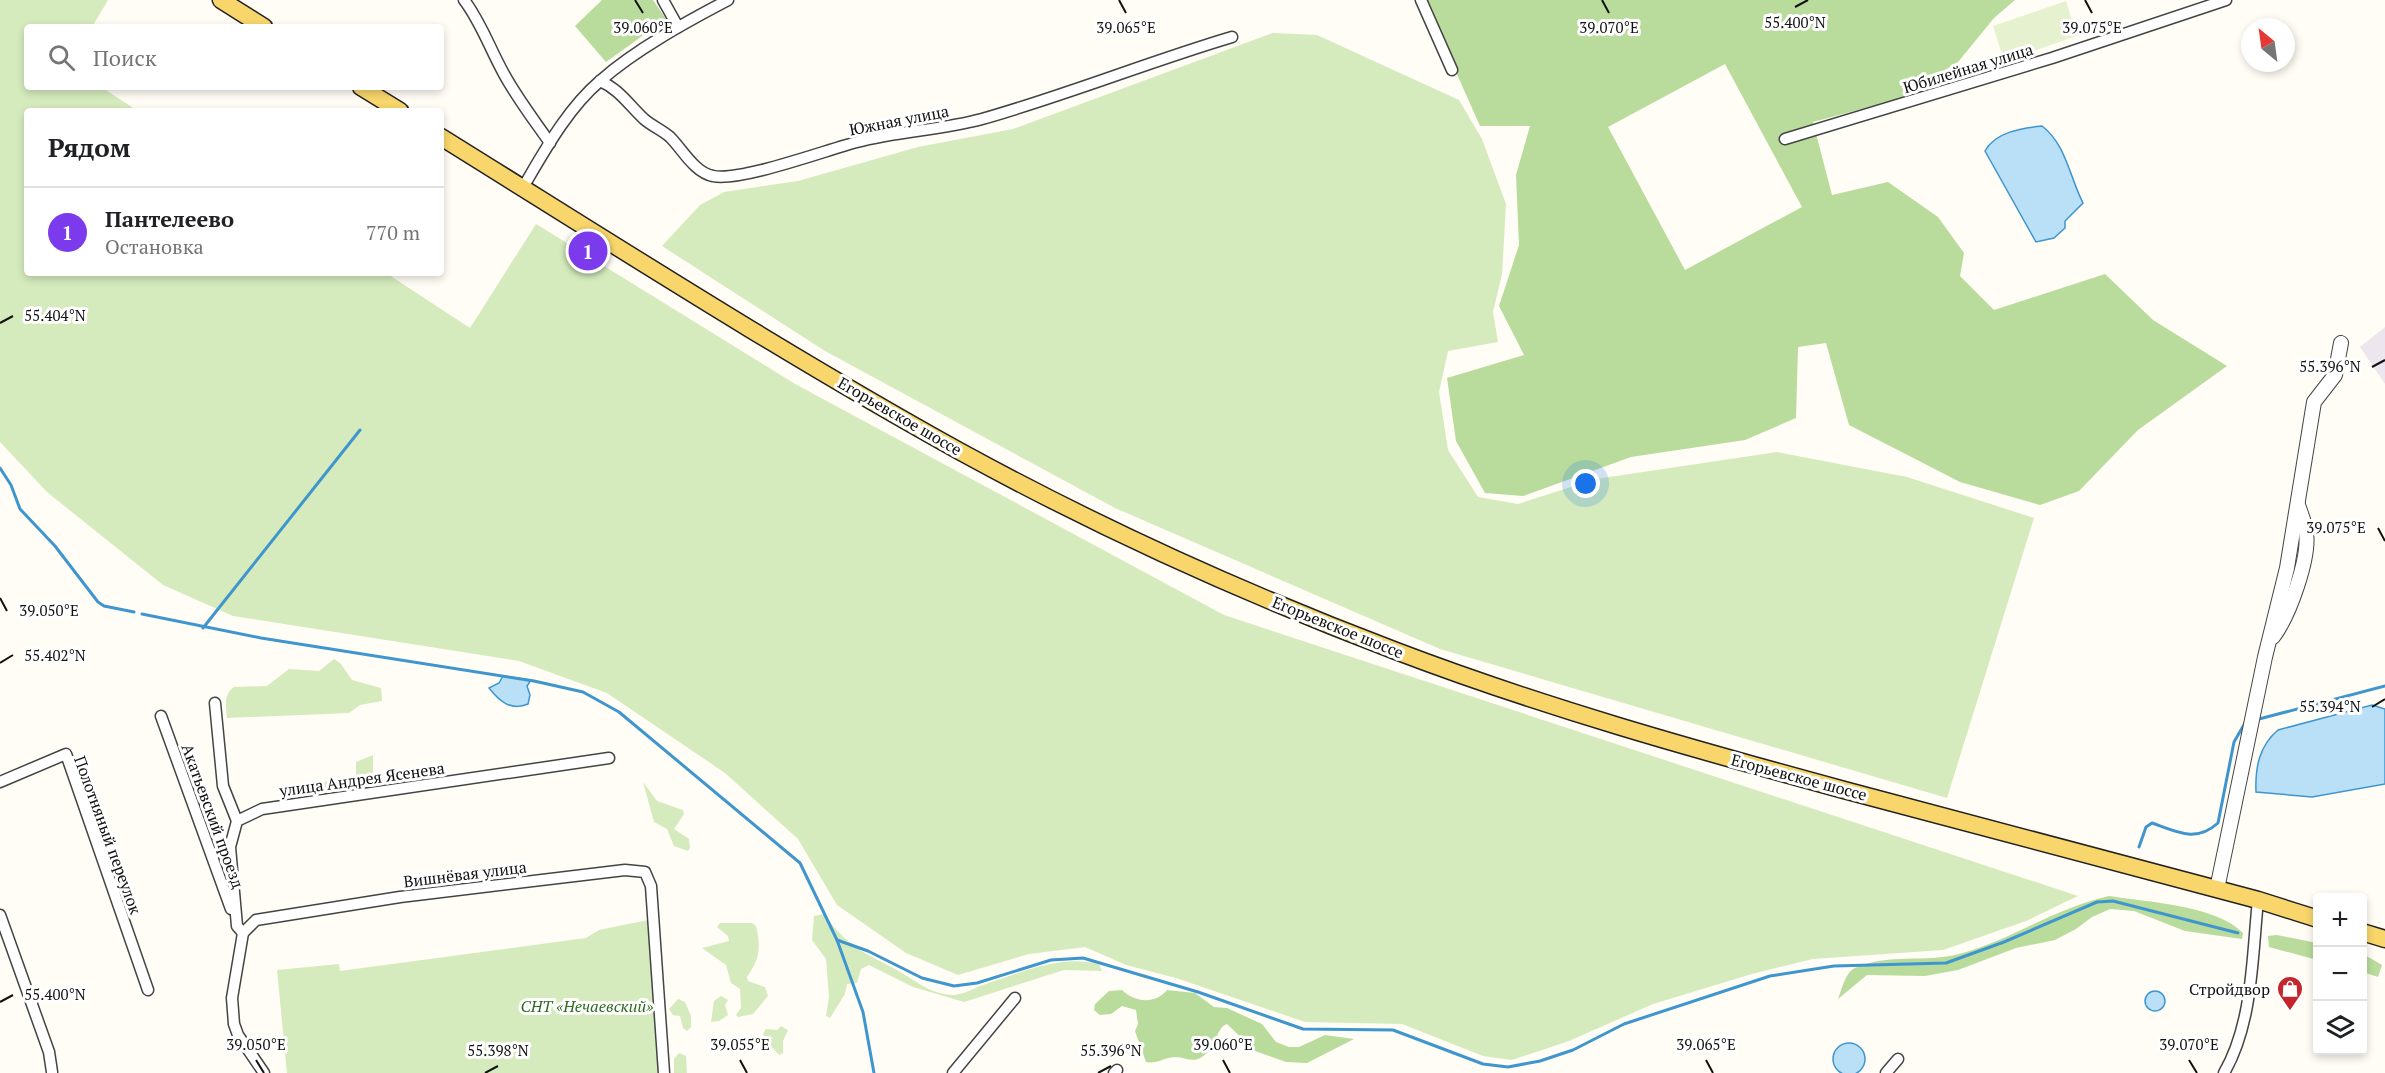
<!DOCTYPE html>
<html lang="ru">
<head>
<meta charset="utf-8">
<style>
	:root { --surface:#fff; --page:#f6f6f6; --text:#202124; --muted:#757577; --line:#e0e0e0; --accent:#7c3aed }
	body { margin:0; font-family:"PT Serif",serif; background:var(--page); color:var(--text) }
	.controls { position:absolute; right:18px; bottom:18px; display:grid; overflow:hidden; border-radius:6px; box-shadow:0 3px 9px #0003 }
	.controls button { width:54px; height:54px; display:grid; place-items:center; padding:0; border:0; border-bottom:2px solid var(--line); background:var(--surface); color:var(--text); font:30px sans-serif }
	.compass { position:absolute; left:2241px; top:18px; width:54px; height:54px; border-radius:50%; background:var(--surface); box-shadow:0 3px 9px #0003; rotate:331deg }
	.you { position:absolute; left:1586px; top:484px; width:21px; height:21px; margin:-15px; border:4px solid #fff; border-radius:50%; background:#1a73e8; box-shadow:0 0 0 9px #1a73e833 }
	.badge { display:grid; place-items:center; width:39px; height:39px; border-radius:50%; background:var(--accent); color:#fff; font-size:20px; font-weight:700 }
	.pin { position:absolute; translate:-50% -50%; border:3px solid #fff; box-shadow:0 2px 6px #0006 }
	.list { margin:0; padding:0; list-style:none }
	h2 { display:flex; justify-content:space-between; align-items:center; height:78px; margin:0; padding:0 24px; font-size:26px }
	h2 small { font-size:20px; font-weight:400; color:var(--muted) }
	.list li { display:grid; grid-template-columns:39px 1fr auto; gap:18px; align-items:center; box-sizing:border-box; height:90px; padding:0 24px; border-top:2px solid var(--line) }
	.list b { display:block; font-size:22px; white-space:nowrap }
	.list p { margin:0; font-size:20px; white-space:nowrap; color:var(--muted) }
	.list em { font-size:20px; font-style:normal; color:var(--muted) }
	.icon { flex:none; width:33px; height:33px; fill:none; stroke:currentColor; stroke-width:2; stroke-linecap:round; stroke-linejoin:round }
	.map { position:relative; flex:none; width:2385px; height:1073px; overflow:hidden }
	.search { position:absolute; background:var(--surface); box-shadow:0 3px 9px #0003; left:24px; top:24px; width:420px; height:66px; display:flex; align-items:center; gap:15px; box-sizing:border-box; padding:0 21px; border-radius:6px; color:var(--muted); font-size:22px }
	.panel { position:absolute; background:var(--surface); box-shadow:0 3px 9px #0003; left:24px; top:108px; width:420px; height:168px; border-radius:6px }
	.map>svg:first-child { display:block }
</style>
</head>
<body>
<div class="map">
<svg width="2385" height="1073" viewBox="0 0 2385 1073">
	<rect width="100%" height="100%" fill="#fffdf5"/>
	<!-- industrial -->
	<polygon fill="#eee6ef" points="2385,327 2385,384 2360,347"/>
	<!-- green -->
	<g fill="#d5ebbd">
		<polygon points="0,0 108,0 92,27 27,27 27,87 101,87 138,111 27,111 27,273 386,273 470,328 536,224 797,385 1224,615 2078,896 2026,921 1943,950 1813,959 1752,974 1653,1004 1569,1041 1512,1060 1483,1056 1402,1024 1305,1022 1176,978 1126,965 1085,947 1029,954 958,975 906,953 837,905 798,839 725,773 607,693 519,661 233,616 163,585 47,492 0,442"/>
		<polygon points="1273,33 1317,35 1459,100 1482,139 1506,204 1502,274 1493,312 1498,342 1448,351 1439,392 1448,450 1478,497 1518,504 1596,479 1777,452 1907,477 2034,518 1947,798 1440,649 1115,508 825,351 662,246 700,205 724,192 798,181 918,147 1013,129"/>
		<path d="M334 659 341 664 352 680 381 688 382 701 360 705 349 713 227 718C226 707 223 695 234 687L267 686 289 669 319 671Z"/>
		<polygon points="373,755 373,773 367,785 356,784 356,762"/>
		<polygon points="330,780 337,782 338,793 312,800 309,794 319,784"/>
		<polygon points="643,782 657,801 683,810 684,814 674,829 689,839 690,848 688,851 674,846 667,829 654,822"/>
		<path d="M824 914C847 946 861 951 895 969 912 978 931 995 953 995 962 995 975 988 983 985 1021 973 1059 954 1099 964L1102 971 1064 970 964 1002 913 987 869 965 861 969 857 983 847 984 845 994 830 1018 826 1016 829 997 826 959 812 940 814 916Z"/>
		<polygon points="648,920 662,1073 287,1073 277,970 339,964 340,971 586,938 599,930"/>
		<path d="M720 923H752L756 926C761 947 760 959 747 977L748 981 765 987 768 996 753 1014 738 1017 736 1015 741 1008 740 989 731 983 726 965 702 948 729 941 728 936 717 927Z"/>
		<polygon points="721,996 728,1000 725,1005 728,1015 719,1021 711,1022 714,1001"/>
		<polygon points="678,999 685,1002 691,1016 691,1027 687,1031 683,1028 680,1016 673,1015 669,1009"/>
		<polygon points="781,1026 788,1030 783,1041 783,1053 779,1055 765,1040 763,1034 766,1029 777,1030"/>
		<polygon points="679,1053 686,1056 687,1073 674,1073 674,1059"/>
	</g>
	<!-- forest -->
	<g fill="#b9dc9c" fill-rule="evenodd">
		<polygon points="602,0 653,0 666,19 606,62 575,26"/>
		<path d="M1424 0H2015L1994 18 1958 62 1899 99 1813 122 1832 195 1888 182 1938 217 1964 253 1960 276 1994 310 2105 274 2153 320 2227 366 2138 430 2079 491 2040 505 1960 482 1849 425 1826 343 1798 347 1796 418 1745 440 1631 457 1523 496 1485 493 1456 441 1447 378 1524 355 1499 306 1519 245 1516 175 1530 126H1480ZM1725 64 1802 207 1685 270 1608 127Z"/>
		<path d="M2109 896C2146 902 2216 905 2243 933L2242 939 2185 931 2134 911 2110 909 2092 917 2076 929 2055 940 2016 948 1958 970 1925 976 1867 975 1838 999C1842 989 1845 973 1855 968 1887 953 1926 963 1959 954 2011 940 2055 908 2109 896Z"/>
		<polygon points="2277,935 2317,943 2317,960 2269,947 2268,936"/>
		<polygon points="2363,954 2382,965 2378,977 2363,972"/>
		<path d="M1122 990C1134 1002 1155 1005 1167 990L1195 993 1214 1007 1227 1008 1262 1024 1276 1042 1289 1047H1299L1325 1035 1354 1039 1307 1063 1286 1062 1255 1051 1227 1024C1215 1028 1216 1052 1198 1059 1190 1062 1182 1056 1174 1057 1163 1058 1158 1064 1146 1062L1135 1031 1138 1024 1136 1010 1122 1006 1111 1014 1100 1015 1094 1010 1095 1004 1109 991Z"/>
	</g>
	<!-- pitch -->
	<polygon fill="#e6f2cf" points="2066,1 2077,36 2004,61 1993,26"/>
	<!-- water -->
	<g fill="#b9e0f7" stroke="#3f96cf" stroke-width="1.5">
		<path d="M2042 126C2066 144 2070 178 2083 203L2065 221V228L2054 238 2036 242 1985 151C1995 132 2022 128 2042 126Z"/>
		<path d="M503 676 531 680 527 686 530 695 528 704C511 711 500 702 489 688L499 683Z"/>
		<path d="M2372 705 2385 709V784L2312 797 2256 792C2255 768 2259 746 2278 730Z"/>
		<circle cx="2155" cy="1001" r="10"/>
		<circle cx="1849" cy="1059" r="16"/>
	</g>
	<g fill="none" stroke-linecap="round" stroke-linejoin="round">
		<!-- stream -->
		<g stroke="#3f96cf" stroke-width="3">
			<polyline points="0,468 11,485 20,509 55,546 98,602 104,606 134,612"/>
			<polyline points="142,614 261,638 534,681 583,692 619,712 800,863 837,940 863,1012 874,1073"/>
			<polyline points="203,628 360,430"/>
			<polyline points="2259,719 2385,686"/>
			<path d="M2139 847 2146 827 2152 823C2177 832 2196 843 2218 823L2234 742 2245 723"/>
			<polyline points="837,940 868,951 922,978 954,986 977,983 1051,960 1083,958 1198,992 1303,1029 1393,1030 1483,1064 1508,1067 1540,1061 1573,1050 1624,1024 1770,976 1834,966 1946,963 2004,942 2097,902 2113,901 2238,933"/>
		</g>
		<defs>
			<g id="minor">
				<path d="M464 0C481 22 490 49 504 74 517 98 534 120 550 143"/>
				<polyline points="663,0 678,27"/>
				<polyline points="1421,0 1452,70"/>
				<path d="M600 81C619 89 629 105 644 119 652 126 662 130 670 137 682 149 695 173 713 176 740 182 826 150 857 142 898 131 942 130 982 119 1067 95 1148 62 1232 37"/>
				<polyline points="1785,139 2052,58 2226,0"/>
				<path d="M522 189C544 152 567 109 600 81 635 50 686 22 728 0"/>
				<polyline points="215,703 223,786 237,821"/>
				<polyline points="161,716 231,909"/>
				<polyline points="0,782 66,754 148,990"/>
				<polyline points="0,915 49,1052 52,1072"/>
				<polyline points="243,933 237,926 230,847 237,821 262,809 609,758"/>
				<polyline points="264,1073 238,1035 234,1024 232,998 243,933 256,920 400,897 625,870 645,872 651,886 664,1073"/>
				<polyline points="953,1073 1015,998"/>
				<polyline points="1114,1073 1117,1070"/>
				<polyline points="1886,1073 1898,1059"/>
				<path d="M2224 1073C2253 1023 2252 957 2258 900"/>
			</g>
			<g id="tertiary">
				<path d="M2273 637C2289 616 2310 558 2306 532 2305 523 2301 514 2298 505"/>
				<polyline points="2217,889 2265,657 2287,568 2314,402 2335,375 2341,343"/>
			</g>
			<g id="primary">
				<polyline points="221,0 264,27"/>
				<polyline points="361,87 400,111"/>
				<path d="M441 137C613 244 784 354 961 452 1100 528 1248 595 1396 651 1543 707 1693 749 1844 790 1982 827 2120 864 2258 900L2318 919"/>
				<polyline points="2362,932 2385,939"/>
			</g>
		</defs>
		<!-- minor casing -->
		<use href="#minor" stroke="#444" stroke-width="13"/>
		<!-- tertiary casing -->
		<use href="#tertiary" stroke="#444" stroke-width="16"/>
		<!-- primary casing -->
		<use href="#primary" stroke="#222" stroke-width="19"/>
		<!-- minor -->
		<use href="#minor" stroke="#fff" stroke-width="10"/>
		<!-- tertiary -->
		<use href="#tertiary" stroke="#fff" stroke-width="14"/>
		<!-- primary -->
		<use href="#primary" stroke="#f9d66b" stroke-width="16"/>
	</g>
	<!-- ticks -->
	<path fill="none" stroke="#111" stroke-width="2" d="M635 0 643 13M1119 0 1126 13M1602 0 1609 13M2085 0 2092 13M1795 7 1808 0M0 323 13 316M2372 367 2385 360M2378 528 2385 541M0 598 7 611M0 663 13 655M2372 707 2385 699M0 1002 13 995M256 1060 264 1073M740 1060 747 1073M1223 1060 1230 1073M1706 1060 1713 1073M2189 1060 2197 1073M485 1073 498 1066M1098 1073 1111 1066"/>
	<!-- icons -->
	<defs>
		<symbol id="shop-pin" viewBox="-11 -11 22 30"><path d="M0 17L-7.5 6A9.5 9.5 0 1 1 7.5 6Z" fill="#c4262e" stroke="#fff"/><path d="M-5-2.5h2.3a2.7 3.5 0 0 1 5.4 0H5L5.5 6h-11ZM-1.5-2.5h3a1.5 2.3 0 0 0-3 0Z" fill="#fff"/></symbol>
	</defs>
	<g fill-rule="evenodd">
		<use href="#shop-pin" x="2275" y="974" width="30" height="40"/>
	</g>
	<g text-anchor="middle" stroke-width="6" stroke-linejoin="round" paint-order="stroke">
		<!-- street labels -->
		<g font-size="16" fill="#111" stroke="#fff">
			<text transform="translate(1968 68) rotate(-17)" y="6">Юбилейная улица</text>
			<text transform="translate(899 120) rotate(-11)" y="6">Южная улица</text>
			<text transform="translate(900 416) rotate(30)" y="6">Егорьевское шоссе</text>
			<text transform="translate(1338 627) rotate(22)" y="6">Егорьевское шоссе</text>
			<text transform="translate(1799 777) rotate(15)" y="6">Егорьевское шоссе</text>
			<text transform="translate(362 779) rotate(-8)" y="6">улица Андрея Ясенева</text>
			<text transform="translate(213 816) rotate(70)" y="6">Акатьевский проезд</text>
			<text transform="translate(108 835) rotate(70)" y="6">Полотняный переулок</text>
			<text transform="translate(465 874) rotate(-7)" y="6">Вишнёвая улица</text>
		</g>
		<!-- poi labels -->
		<g font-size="16" fill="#111" stroke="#fff" text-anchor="end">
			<text x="2270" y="995">Стройдвор</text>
		</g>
		<!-- park labels -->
		<g font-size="16" font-style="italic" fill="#2f6b1f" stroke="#fff">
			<text x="587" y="1012">СНТ «Нечаевский»</text>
		</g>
	</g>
	<g font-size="15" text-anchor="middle" fill="#111" stroke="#fff" stroke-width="6" stroke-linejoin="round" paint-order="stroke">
		<text x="1795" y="28">55.400°N</text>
		<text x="643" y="33">39.060°E</text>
		<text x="1126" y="33">39.065°E</text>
		<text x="1609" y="33">39.070°E</text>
		<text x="2092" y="33">39.075°E</text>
		<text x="55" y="321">55.404°N</text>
		<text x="2330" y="372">55.396°N</text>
		<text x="2336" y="533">39.075°E</text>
		<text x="49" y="616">39.050°E</text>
		<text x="55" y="661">55.402°N</text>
		<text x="2330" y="712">55.394°N</text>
		<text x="55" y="1000">55.400°N</text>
		<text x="256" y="1050">39.050°E</text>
		<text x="740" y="1050">39.055°E</text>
		<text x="1223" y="1050">39.060°E</text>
		<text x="1706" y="1050">39.065°E</text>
		<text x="2189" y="1050">39.070°E</text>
		<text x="498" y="1056">55.398°N</text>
		<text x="1111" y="1056">55.396°N</text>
	</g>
</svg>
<div class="controls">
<button>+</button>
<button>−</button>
<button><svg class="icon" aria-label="layers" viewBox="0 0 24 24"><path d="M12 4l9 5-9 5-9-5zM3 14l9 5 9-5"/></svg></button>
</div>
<svg class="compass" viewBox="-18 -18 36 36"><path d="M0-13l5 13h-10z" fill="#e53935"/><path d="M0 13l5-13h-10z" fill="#757577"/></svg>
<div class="you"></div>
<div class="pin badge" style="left:588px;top:251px">1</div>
<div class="search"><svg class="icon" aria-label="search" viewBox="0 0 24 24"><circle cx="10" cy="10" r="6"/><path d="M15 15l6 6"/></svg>Поиск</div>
<section class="panel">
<h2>Рядом<small></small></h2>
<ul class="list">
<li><span class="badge">1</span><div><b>Пантелеево</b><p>Остановка</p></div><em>770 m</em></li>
</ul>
</section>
</div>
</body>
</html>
